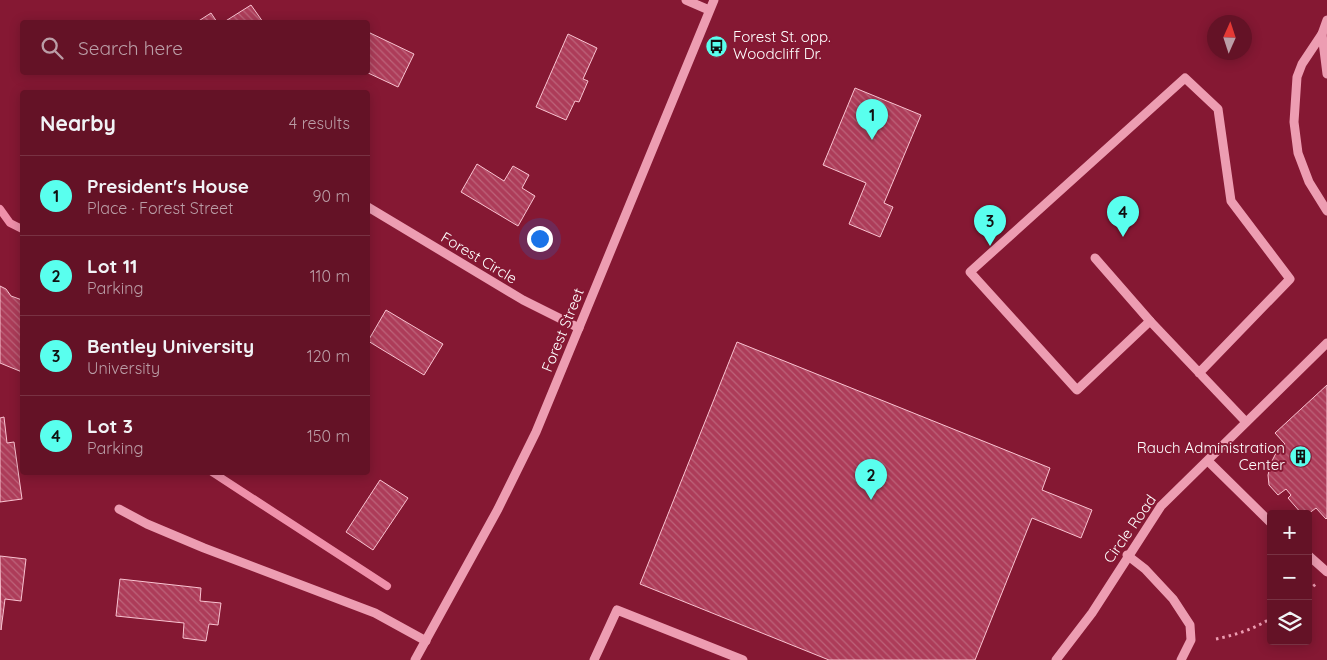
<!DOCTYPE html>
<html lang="en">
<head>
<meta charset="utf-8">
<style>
	:root { --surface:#641226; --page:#6c2032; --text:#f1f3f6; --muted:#bb9ea7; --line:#783243; --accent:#59ffee }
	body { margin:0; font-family:Quicksand,sans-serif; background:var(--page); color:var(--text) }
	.controls { position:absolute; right:15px; bottom:15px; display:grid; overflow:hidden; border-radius:5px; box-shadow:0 2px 12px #0003 }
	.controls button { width:45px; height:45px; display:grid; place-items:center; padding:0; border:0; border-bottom:1px solid var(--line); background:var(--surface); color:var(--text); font:25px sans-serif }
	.compass { position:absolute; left:1207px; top:15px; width:45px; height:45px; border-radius:50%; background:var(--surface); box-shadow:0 2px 12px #0003; rotate:3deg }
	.you { position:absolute; left:539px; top:238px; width:18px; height:18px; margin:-12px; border:4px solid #fff; border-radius:50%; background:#1a73e8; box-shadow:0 0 0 8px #1a73e833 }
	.badge { display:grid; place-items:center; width:32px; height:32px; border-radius:50%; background:var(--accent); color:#111; font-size:16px; font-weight:700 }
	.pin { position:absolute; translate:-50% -41px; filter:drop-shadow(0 1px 2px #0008) }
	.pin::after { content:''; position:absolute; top:26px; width:18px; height:15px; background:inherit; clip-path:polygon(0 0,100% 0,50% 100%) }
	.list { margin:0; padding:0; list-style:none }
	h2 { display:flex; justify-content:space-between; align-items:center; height:65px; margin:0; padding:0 20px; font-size:21px }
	h2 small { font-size:16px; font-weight:400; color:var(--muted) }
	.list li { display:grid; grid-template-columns:32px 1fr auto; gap:15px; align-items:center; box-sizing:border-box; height:80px; padding:0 20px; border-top:1px solid var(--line) }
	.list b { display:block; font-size:19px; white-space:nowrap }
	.list p { margin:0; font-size:16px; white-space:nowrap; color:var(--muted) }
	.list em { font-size:16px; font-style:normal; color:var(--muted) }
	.icon { flex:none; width:28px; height:28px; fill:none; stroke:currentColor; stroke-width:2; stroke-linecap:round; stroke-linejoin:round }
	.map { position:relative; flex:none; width:1327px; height:660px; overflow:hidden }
	.search { position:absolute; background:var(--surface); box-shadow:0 2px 12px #0003; left:20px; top:20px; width:350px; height:55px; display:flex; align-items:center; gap:12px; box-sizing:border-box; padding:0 18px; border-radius:5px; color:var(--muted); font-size:19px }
	.panel { position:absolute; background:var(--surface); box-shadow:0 2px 12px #0003; left:20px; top:90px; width:350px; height:385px; border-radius:5px }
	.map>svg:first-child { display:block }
</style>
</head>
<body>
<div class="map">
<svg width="1327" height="660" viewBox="0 0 1327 660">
	<defs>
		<pattern id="building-back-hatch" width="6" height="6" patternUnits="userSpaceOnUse" patternTransform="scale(1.25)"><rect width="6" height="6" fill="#ad3c59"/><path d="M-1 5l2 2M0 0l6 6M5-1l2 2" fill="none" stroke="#bd637a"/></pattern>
	</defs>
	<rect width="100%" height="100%" fill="#851833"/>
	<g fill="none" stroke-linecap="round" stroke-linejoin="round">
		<!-- stream -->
		<g stroke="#ef90aa" stroke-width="8">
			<polyline points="0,209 10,223 22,229"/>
			<polyline points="212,472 387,586"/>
		</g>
	</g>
	<!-- building -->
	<g fill="url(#building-back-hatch)" stroke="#f9c3d1">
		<polygon points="251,5 263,22 224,22"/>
		<polygon points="211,13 217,22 197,22"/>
		<polygon points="368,32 414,54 398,87 366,72"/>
		<polygon points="568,34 597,48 583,79 588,81 579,102 575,101 566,120 536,107"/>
		<polygon points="855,88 921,115 884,203 893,207 880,237 849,224 866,183 823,165"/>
		<polygon points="477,164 504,181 513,166 529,175 522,188 535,196 518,226 461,192"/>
		<polygon points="0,286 6,289 11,296 22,300 22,372 0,363"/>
		<polygon points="386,310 443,344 424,375 368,341"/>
		<polygon points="737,342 1050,468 1042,490 1092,510 1081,538 1032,518 975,660 829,660 640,584"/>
		<polygon points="1327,385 1327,518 1326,519 1316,508 1308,514 1302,514 1288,498 1291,495 1286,489 1278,495 1269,485 1268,475 1271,463 1277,451 1285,444 1275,433"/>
		<polygon points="4,417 7,443 14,442 22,499 0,502 0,418"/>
		<polygon points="380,480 408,498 373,550 346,532"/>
		<polygon points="0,556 26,559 21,601 5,599 1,630"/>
		<polygon points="120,579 201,588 200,601 221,603 218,625 209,624 206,641 183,638 184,623 116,616"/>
	</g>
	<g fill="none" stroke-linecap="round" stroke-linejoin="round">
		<!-- path -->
		<g stroke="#ed9db2" stroke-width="3" stroke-dasharray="2.5 4" stroke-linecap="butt">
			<polyline points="1308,590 1316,584"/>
			<path d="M1216 639C1235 635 1255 629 1271 618"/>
		</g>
		<!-- minor -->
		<g stroke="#ed9db2" stroke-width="9">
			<polyline points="686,0 709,10"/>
			<polyline points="1327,20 1322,34 1302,64 1297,77 1294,122 1298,153 1309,182 1327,211"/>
			<polyline points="1322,34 1327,74"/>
			<polyline points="368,207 523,300 579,328"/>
			<polyline points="1095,258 1150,321"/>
			<polyline points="1199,373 1290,279 1231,201 1218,109 1185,78 970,272 1077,390 1150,321 1246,422"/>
			<polyline points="1208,461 1271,523"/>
			<polyline points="119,509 147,524 204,548 375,613 426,641"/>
			<polyline points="1127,555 1145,569 1173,599 1190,625 1191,640 1181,660"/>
			<polyline points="1308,555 1327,572"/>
			<polyline points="415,660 498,509 536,432 714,0"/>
			<polyline points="594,660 617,610 743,660"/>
			<polyline points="1056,660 1092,613 1161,506 1327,343"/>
		</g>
	</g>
	<!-- icons -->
	<defs>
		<symbol id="bus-disc" viewBox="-11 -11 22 22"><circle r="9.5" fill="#59ffee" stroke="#851833"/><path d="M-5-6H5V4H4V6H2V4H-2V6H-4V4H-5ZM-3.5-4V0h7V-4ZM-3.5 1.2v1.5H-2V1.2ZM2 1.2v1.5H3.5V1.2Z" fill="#111"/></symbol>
		<symbol id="building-disc" viewBox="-11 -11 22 22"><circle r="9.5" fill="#59ffee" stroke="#851833"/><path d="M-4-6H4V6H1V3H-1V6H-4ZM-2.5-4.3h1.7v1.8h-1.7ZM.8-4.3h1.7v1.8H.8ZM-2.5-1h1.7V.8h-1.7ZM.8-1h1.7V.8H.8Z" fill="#111"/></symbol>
	</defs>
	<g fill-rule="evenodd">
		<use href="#bus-disc" x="704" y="34" width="25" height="25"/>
		<use href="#building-disc" x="1288" y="444" width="25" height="25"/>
	</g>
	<g text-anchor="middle" stroke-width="4" stroke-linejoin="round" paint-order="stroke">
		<!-- poi labels -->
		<g font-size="15" fill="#fff" stroke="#851833" text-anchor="start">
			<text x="733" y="42">Forest St. opp.<tspan x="733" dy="17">Woodcliff Dr.</tspan></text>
			<text x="1285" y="453" text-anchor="end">Rauch Administration<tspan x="1285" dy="17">Center</tspan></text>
		</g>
		<!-- street labels -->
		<g font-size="15" fill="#fff" stroke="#851833">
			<text transform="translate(479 258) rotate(31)" y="5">Forest Circle</text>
			<text transform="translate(563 330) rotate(-68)" y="5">Forest Street</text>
			<text transform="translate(1130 529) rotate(-55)" y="5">Circle Road</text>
		</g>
	</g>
</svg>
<div class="controls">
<button>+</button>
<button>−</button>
<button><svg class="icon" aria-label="layers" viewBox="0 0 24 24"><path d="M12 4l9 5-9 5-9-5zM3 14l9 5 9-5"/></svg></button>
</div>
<svg class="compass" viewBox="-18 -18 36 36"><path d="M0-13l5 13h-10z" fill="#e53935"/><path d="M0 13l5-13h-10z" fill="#bb9ea7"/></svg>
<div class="you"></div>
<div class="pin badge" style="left:872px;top:140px">1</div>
<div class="pin badge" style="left:871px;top:500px">2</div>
<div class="pin badge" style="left:990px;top:246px">3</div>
<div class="pin badge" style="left:1123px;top:237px">4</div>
<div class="search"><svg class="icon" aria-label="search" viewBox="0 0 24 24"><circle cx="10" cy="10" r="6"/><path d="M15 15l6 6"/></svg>Search here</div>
<section class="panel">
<h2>Nearby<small>4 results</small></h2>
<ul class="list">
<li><span class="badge">1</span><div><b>President's House</b><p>Place · Forest Street</p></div><em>90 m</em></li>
<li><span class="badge">2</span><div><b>Lot 11</b><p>Parking</p></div><em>110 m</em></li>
<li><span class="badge">3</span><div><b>Bentley University</b><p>University</p></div><em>120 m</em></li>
<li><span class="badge">4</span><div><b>Lot 3</b><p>Parking</p></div><em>150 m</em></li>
</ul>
</section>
</div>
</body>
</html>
